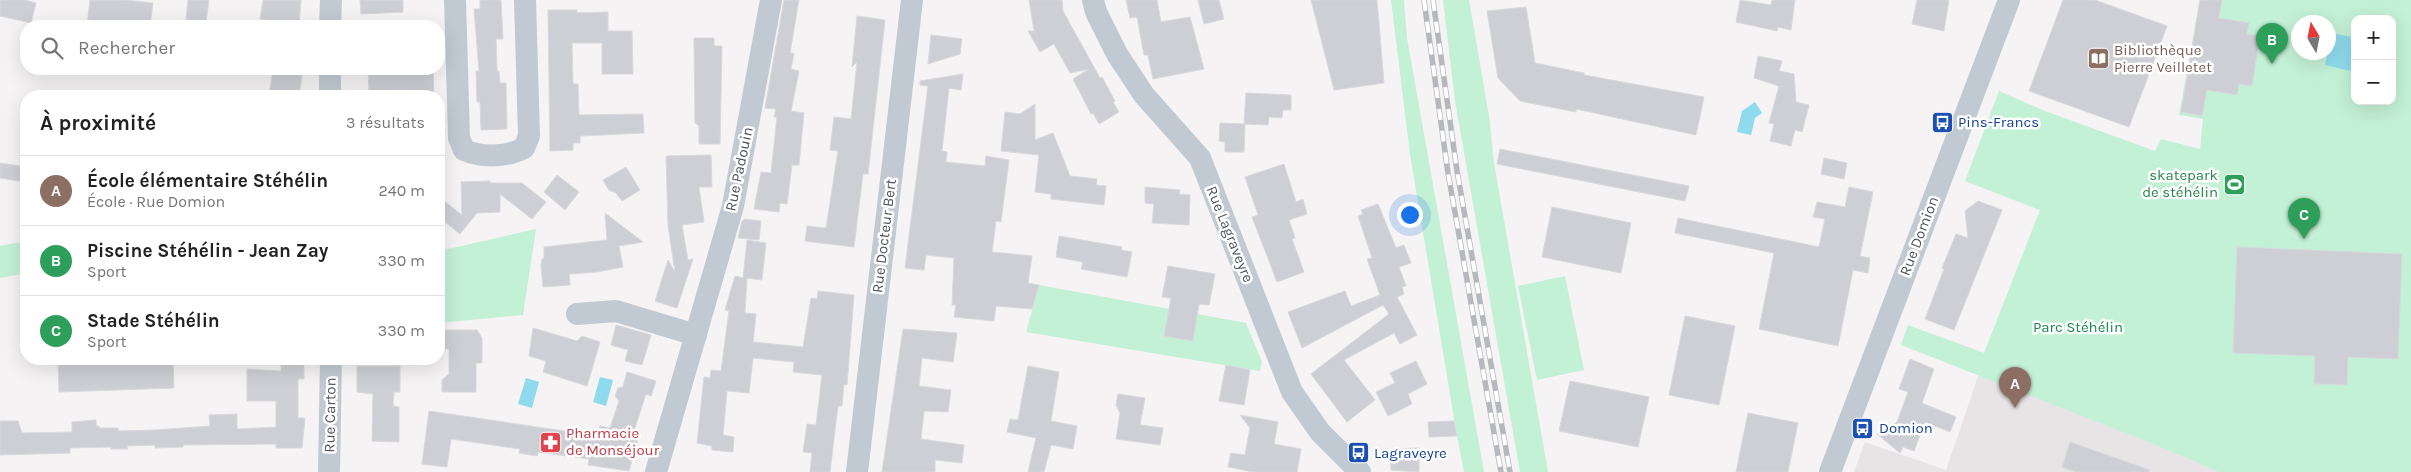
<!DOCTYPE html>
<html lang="fr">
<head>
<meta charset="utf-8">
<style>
	:root { --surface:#fff; --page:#f6f6f6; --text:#222; --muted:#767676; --line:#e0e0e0; --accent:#7c3aed }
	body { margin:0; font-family:Karla,sans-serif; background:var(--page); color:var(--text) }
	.controls { position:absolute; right:15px; top:15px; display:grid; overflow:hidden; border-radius:10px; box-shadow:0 5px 20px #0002 }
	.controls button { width:45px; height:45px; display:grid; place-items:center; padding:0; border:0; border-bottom:1px solid var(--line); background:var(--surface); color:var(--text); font:25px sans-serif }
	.compass { position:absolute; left:2291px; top:15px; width:45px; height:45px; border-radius:50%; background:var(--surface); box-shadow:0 5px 20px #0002; rotate:350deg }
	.you { position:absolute; left:1409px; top:214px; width:18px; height:18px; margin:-12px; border:4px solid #fff; border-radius:50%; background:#1a73e8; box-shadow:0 0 0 8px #1a73e833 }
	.badge { display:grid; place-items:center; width:32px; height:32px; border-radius:50%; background:var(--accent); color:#fff; font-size:16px; font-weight:700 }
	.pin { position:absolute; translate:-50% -41px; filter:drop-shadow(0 1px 2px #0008) }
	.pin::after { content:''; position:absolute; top:26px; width:18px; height:15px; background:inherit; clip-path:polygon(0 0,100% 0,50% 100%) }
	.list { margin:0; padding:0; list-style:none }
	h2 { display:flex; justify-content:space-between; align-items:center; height:65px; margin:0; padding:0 20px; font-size:21px }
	h2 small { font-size:16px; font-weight:400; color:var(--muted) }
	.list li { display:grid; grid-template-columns:32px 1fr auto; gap:15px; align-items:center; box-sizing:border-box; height:70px; padding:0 20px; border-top:1px solid var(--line) }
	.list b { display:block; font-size:19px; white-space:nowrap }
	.list p { margin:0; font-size:16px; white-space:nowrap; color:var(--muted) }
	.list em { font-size:16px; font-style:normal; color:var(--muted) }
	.icon { flex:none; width:28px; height:28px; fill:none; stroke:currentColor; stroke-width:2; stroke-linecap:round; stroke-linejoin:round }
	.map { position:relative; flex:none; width:2411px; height:472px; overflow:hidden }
	.search { position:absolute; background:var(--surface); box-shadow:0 5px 20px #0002; left:20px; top:20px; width:425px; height:55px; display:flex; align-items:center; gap:12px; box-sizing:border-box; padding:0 18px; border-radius:20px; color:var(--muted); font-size:19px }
	.panel { position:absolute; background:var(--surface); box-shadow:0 5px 20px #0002; left:20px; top:90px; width:425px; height:275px; border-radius:20px }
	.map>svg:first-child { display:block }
</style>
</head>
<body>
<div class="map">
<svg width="2411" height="472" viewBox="0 0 2411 472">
	<rect width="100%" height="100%" fill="#f5f3f3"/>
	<!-- education -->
	<polygon fill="#e6e4e5" points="1979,374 2151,443 2219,472 1854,472 1865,442 1946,470"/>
	<!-- green -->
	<g fill="#c3f1d5" fill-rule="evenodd">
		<polygon points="1391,0 1404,0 1407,38 1484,472 1464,472 1457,436 1410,154"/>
		<polygon points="1443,0 1469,0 1489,116 1494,163 1548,472 1520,472 1455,101"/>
		<path d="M2200 0H2411V472H2219L2151 443 1901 345 1908 325 1984 353 2040 210 1965 181 1999 91 2045 111 2155 151 2161 139 2200 149 2203 119 2179 115ZM2355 19H2392V101H2355ZM2298 22H2328V52H2298Z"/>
		<polygon points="536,229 523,315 439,323 439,251"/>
		<polygon points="26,241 26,273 0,278 0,246"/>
		<polygon points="1565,276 1584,370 1537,380 1518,286"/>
		<polygon points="1039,285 1246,323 1262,362 1260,371 1026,332"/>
	</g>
	<!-- water -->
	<g fill="#90daee">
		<polygon points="2332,33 2355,38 2355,72 2325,65"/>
		<polygon points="1755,102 1762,113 1755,118 1751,135 1737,132 1742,111"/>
		<polygon points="600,377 613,380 606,406 593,402"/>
		<polygon points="526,378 539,382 532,408 518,404"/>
	</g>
	<!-- building -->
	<g fill="#cdcfd5" stroke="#d7d9de">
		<polygon points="0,0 25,0 36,3 31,23 0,16"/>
		<polygon points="90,0 125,0 153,3 150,26 87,26"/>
		<polygon points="188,0 209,0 206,22 186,19"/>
		<polygon points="263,0 301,0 299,25 260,19"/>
		<polygon points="360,0 403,0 403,12 361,14"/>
		<polygon points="480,0 501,0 503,39 496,39 497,71 499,71 500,83 506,83 507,129 481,130 480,102 477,102 476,71 479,71 474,9 480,9"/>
		<polygon points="784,0 799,0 790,53 794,53 791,69 799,71 791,111 804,113 799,165 792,165 787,204 780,203 779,212 754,209 761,172 771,173 777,117 774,117 776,109 765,108"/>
		<polygon points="1029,0 1062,0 1063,11 1100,78 1102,77 1115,101 1113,102 1119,112 1099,124 1093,113 1091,114 1073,79 1089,69 1070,73 1054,44 1040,52 1028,31 1034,31"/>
		<polygon points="1126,0 1157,0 1161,22 1190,17 1204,69 1153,79 1148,55 1144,55 1137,17 1130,18"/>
		<polygon points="1198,0 1219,0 1224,19 1204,24"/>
		<polygon points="1311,0 1377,0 1384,83 1334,90"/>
		<polygon points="1740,0 1771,5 1772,0 1795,0 1791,30 1778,27 1777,31 1736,22"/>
		<polygon points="1917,0 1949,0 1944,31 1912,24"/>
		<polygon points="2063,0 2095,0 2167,26 2129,127 2029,91"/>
		<polygon points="2200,0 2222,0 2219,18 2249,23 2247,34 2260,36 2252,86 2239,84 2237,95 2207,90 2202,116 2181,112"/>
		<polygon points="1526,7 1535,63 1584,73 1584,75 1704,97 1696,135 1576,109 1576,112 1520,101 1498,78 1487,11"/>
		<polygon points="548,10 577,10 577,13 608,12 608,31 632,31 633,74 602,74 602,43 572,43 573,84 578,84 579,115 643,114 644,133 580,136 580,143 573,143 573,150 550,151"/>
		<polygon points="857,16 885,20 868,174 863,174 854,247 805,241 807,226 826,228 838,151 830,150 834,117 851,119 857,62 852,67"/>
		<polygon points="931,35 962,39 960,54 928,64"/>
		<polygon points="694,38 714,38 714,46 722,46 720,144 699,144 699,126 695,123"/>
		<polygon points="1758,56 1782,61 1779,71 1794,74 1796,102 1809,105 1802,132 1795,130 1791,146 1770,141 1774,124 1769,123 1779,86 1754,78"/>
		<polygon points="273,69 303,69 299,96 269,96"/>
		<polygon points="368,69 433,69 434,96 407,96 407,90 369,91"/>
		<polygon points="963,74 961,90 949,88 942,151 947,152 946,162 985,166 986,156 1009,160 1001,222 996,221 992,252 1032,256 1028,283 1039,285 1032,309 996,306 994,321 954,317 956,305 952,305 954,258 926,255 924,270 905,268 928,86 920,85 920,81"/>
		<polygon points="1246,93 1291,95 1291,110 1283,110 1282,118 1269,117 1268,125 1244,124"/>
		<polygon points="1035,104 1035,140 1053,133 1070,176 1097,179 1096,185 1106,186 1104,205 1051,199 1051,194 1035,192 1039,155 1001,151 1005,112 1020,114"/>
		<polygon points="1220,123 1245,124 1244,152 1225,152 1225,142 1219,141"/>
		<polygon points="1500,149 1689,186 1685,201 1497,164"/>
		<polygon points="711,155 712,187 699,187 704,222 682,225 688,260 693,259 677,308 655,301 668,260 675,272 668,225 666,156"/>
		<polygon points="1824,158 1847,163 1844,179 1821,174"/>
		<polygon points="0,163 26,167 26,182 0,178"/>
		<polygon points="1284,164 1296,202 1303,199 1307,214 1289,220 1295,238 1292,239 1304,272 1277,282 1252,217 1258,215 1245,177"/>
		<polygon points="626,167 640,190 622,201 616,193 609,190 603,180"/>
		<polygon points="557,175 579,192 565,210 544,192"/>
		<polygon points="490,181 490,183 522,183 546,202 532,219 500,194 500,212 477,213 460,234 439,217 439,197 462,215 461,182"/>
		<polygon points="1145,187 1180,190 1179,194 1190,195 1189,225 1152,223 1154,204 1145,203"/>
		<polygon points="1849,187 1873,192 1860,256 1870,258 1868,273 1853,270 1838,346 1759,329 1774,253 1675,233 1678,218 1819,247 1825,219 1813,217 1817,202 1845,207"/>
		<polygon points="1978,201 2002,210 1954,330 1925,319 1944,269 1942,268 1956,234 1968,238 1965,211"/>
		<polygon points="1378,204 1396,248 1404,245 1411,263 1399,267 1406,286 1402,287 1404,294 1397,297 1417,335 1400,344 1394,333 1344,360 1375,400 1347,422 1311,374 1389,314 1383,305 1302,348 1288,312 1345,291 1351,306 1380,295 1367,259 1372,258 1358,216 1363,214 1361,210"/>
		<polygon points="1552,207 1631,223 1621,273 1542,257"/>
		<polygon points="605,213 643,242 619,246 623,267 597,272 569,274 570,285 543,287 541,265 542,259 544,258 544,247 607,240"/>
		<polygon points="745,219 761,221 759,240 738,238 742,221"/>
		<polygon points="1059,236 1122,247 1121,250 1132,252 1127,277 1081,269 1083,262 1056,257"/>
		<polygon points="747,240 766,243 762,280 747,278 745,313 756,314 753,342 803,347 811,298 817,299 818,291 854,295 847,385 844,384 842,406 838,406 830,472 810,472 812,453 803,452 807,424 816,425 822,375 793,372 794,362 753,358 749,393 727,391 723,435 734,437 733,452 712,450 712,446 697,443 704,377 710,378 711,370 721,371 729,311 725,310 735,276 743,278"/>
		<polygon points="2237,247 2402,254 2398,359 2348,357 2347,385 2332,384 2314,384 2315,356 2233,353"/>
		<polygon points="1168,266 1215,274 1209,305 1199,304 1193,341 1164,336 1171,298 1162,297"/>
		<polygon points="1685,316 1735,326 1719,405 1669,395"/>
		<polygon points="616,325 651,335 642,365 625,361 628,350 611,345"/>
		<polygon points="533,328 577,341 582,336 600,342 587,386 543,372 546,361 529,356"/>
		<polygon points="903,329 957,333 953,362 922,358 919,386 951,390 948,412 924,411 921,439 964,445 962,463 935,460 935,472 882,472"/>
		<polygon points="444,330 477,330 482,338 482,363 476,363 476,392 442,392 442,380 449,374 449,349 444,349"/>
		<polygon points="58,359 173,359 174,388 59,392"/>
		<polygon points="281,359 304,359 304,379 298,379 298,418 305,418 302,448 276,448 276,444 183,445 183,447 155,448 155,445 127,446 128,449 111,449 111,447 70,448 70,453 0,455 0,421 18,421 22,433 72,432 72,422 96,420 96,426 99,426 99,428 118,428 118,431 155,430 210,426 209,415 237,414 237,429 276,427 276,401 247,401 247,369 281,371"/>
		<polygon points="1910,359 1934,369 1922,403 1956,417 1950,432 1925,422 1914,451 1903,447 1900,453 1877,434 1897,422 1908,392 1899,389"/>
		<polygon points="1416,361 1427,384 1408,394 1412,404 1388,416 1376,392 1395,383 1390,373"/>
		<polygon points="1226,365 1250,370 1244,405 1219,401"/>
		<polygon points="357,366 400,366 400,392 394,392 393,406 399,407 399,442 372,441 373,394 357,392"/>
		<polygon points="1028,366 1059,372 1051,421 1077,426 1073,449 1051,445 1044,472 1028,472 1036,438 1007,432 1010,419 1018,420"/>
		<polygon points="627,372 656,381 651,396 646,394 634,431 640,432 629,471 588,465 589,459 538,452 537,456 519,453 520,449 451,439 447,467 422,464 429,411 598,436 600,426 610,428 619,401 615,396 618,388 623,387"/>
		<polygon points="1570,381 1649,397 1638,447 1559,431"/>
		<polygon points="1118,394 1145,398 1140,425 1163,428 1160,445 1116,439 1120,413 1116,405"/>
		<polygon points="1748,413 1798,423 1788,472 1736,472"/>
		<polygon points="1240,415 1278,422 1274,444 1301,449 1297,472 1253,472 1228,467 1231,453 1245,455 1250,428"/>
		<polygon points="1454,421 1457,436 1429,437 1428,422"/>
		<polygon points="2070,442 2150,470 2149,472 2076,472 2062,467"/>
		<polygon points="1419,448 1419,472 1391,470 1391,449"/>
	</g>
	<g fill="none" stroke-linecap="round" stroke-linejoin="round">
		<!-- minor -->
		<g stroke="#c1cad2" stroke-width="22">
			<path d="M455 0 459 138 464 150C482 158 507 157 524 148L529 136 525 0"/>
			<polyline points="1093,0 1096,12 1117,54 1144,95 1200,158 1292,392 1320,432 1360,472"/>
			<polyline points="330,26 331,0"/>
			<polyline points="330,69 330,96"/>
			<polyline points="577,314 616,311 696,335"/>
			<polyline points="329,472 331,359"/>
			<polyline points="656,472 733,206 771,0"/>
			<polyline points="857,472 912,0"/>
			<polyline points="1830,472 2009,0"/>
		</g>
		<defs>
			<g id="rail">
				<polyline points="1424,0 1448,173 1501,472"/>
				<polyline points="1433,0 1457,171 1510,472"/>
			</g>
		</defs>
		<!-- rail casing -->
		<use href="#rail" stroke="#b5b8bd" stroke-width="5.5"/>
		<!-- rail -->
		<use href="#rail" stroke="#fff" stroke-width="4" stroke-dasharray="11" stroke-linecap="butt"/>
	</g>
	<!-- icons -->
	<defs>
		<symbol id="library-square" viewBox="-11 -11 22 22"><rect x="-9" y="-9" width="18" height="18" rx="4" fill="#8d6e63" stroke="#fff"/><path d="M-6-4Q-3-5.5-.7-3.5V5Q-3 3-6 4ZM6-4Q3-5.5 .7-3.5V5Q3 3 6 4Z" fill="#fff"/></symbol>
		<symbol id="bus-square" viewBox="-11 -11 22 22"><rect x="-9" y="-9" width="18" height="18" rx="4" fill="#1a4fb4" stroke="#fff"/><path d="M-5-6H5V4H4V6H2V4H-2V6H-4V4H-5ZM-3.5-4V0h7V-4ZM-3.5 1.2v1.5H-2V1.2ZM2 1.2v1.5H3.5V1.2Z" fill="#fff"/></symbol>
		<symbol id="stadium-square" viewBox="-11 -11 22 22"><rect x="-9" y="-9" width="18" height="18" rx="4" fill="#2e9e5b" stroke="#fff"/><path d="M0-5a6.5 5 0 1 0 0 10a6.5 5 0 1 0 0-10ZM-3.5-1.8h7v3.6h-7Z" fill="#fff"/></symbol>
		<symbol id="pharmacy-square" viewBox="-11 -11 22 22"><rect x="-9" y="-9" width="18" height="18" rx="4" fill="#e0444e" stroke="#fff"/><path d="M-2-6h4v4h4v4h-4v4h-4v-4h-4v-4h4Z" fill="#fff"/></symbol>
	</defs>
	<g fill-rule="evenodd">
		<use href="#library-square" x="2086" y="46" width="25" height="25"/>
		<use href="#bus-square" x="1930" y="110" width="25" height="25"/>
		<use href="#stadium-square" x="2222" y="172" width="25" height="25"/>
		<use href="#bus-square" x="1850" y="416" width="25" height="25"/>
		<use href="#pharmacy-square" x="538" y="430" width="25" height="25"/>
		<use href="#bus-square" x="1346" y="440" width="25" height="25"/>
	</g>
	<g text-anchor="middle" stroke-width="5" stroke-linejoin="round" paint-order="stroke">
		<!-- education labels -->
		<g font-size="15" fill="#785e54" stroke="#fff" text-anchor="start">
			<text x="2114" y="55">Bibliothèque<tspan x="2114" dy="17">Pierre Veilletet</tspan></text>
		</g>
		<!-- transit labels -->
		<g font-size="15" fill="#164399" stroke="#fff" text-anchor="start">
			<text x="1958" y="127">Pins-Francs</text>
			<text x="1879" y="433">Domion</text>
			<text x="1374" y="458">Lagraveyre</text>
		</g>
		<!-- street labels -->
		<g font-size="15" fill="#4a5661" stroke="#fff">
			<text transform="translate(739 169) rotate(-78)" y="5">Rue Padouin</text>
			<text transform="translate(1230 234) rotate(68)" y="5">Rue Lagraveyre</text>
			<text transform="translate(884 236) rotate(-83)" y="5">Rue Docteur Bert</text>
			<text transform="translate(1919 236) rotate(-69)" y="5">Rue Domion</text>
			<text transform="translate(330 415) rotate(-89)" y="5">Rue Carton</text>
		</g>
		<!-- leisure labels -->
		<g font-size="15" fill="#27864d" stroke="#fff" text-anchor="end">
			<text x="2218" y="180">skatepark<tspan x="2218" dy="17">de stéhélin</tspan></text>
		</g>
		<!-- park labels -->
		<g font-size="15" fill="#17864f" stroke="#fff">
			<text x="2078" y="332">Parc Stéhélin</text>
		</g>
		<!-- health labels -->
		<g font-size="15" fill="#be3a42" stroke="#fff" text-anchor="start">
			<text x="566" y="438">Pharmacie<tspan x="566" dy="17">de Monséjour</tspan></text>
		</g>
	</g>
</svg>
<div class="controls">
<button>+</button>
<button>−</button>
</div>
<svg class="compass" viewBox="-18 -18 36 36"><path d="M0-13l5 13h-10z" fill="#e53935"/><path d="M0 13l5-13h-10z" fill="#767676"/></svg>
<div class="you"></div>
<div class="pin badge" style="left:2015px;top:408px;background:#8d6e63">A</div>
<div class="pin badge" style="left:2272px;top:64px;background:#2e9e5b">B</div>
<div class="pin badge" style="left:2304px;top:239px;background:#2e9e5b">C</div>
<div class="search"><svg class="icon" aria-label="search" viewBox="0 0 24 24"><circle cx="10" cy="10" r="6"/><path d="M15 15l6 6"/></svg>Rechercher</div>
<section class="panel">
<h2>À proximité<small>3 résultats</small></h2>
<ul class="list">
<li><span class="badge" style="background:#8d6e63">A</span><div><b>École élémentaire Stéhélin</b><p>École · Rue Domion</p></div><em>240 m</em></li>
<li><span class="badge" style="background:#2e9e5b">B</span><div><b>Piscine Stéhélin - Jean Zay</b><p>Sport</p></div><em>330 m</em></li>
<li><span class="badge" style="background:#2e9e5b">C</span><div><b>Stade Stéhélin</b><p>Sport</p></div><em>330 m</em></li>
</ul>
</section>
</div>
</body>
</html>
